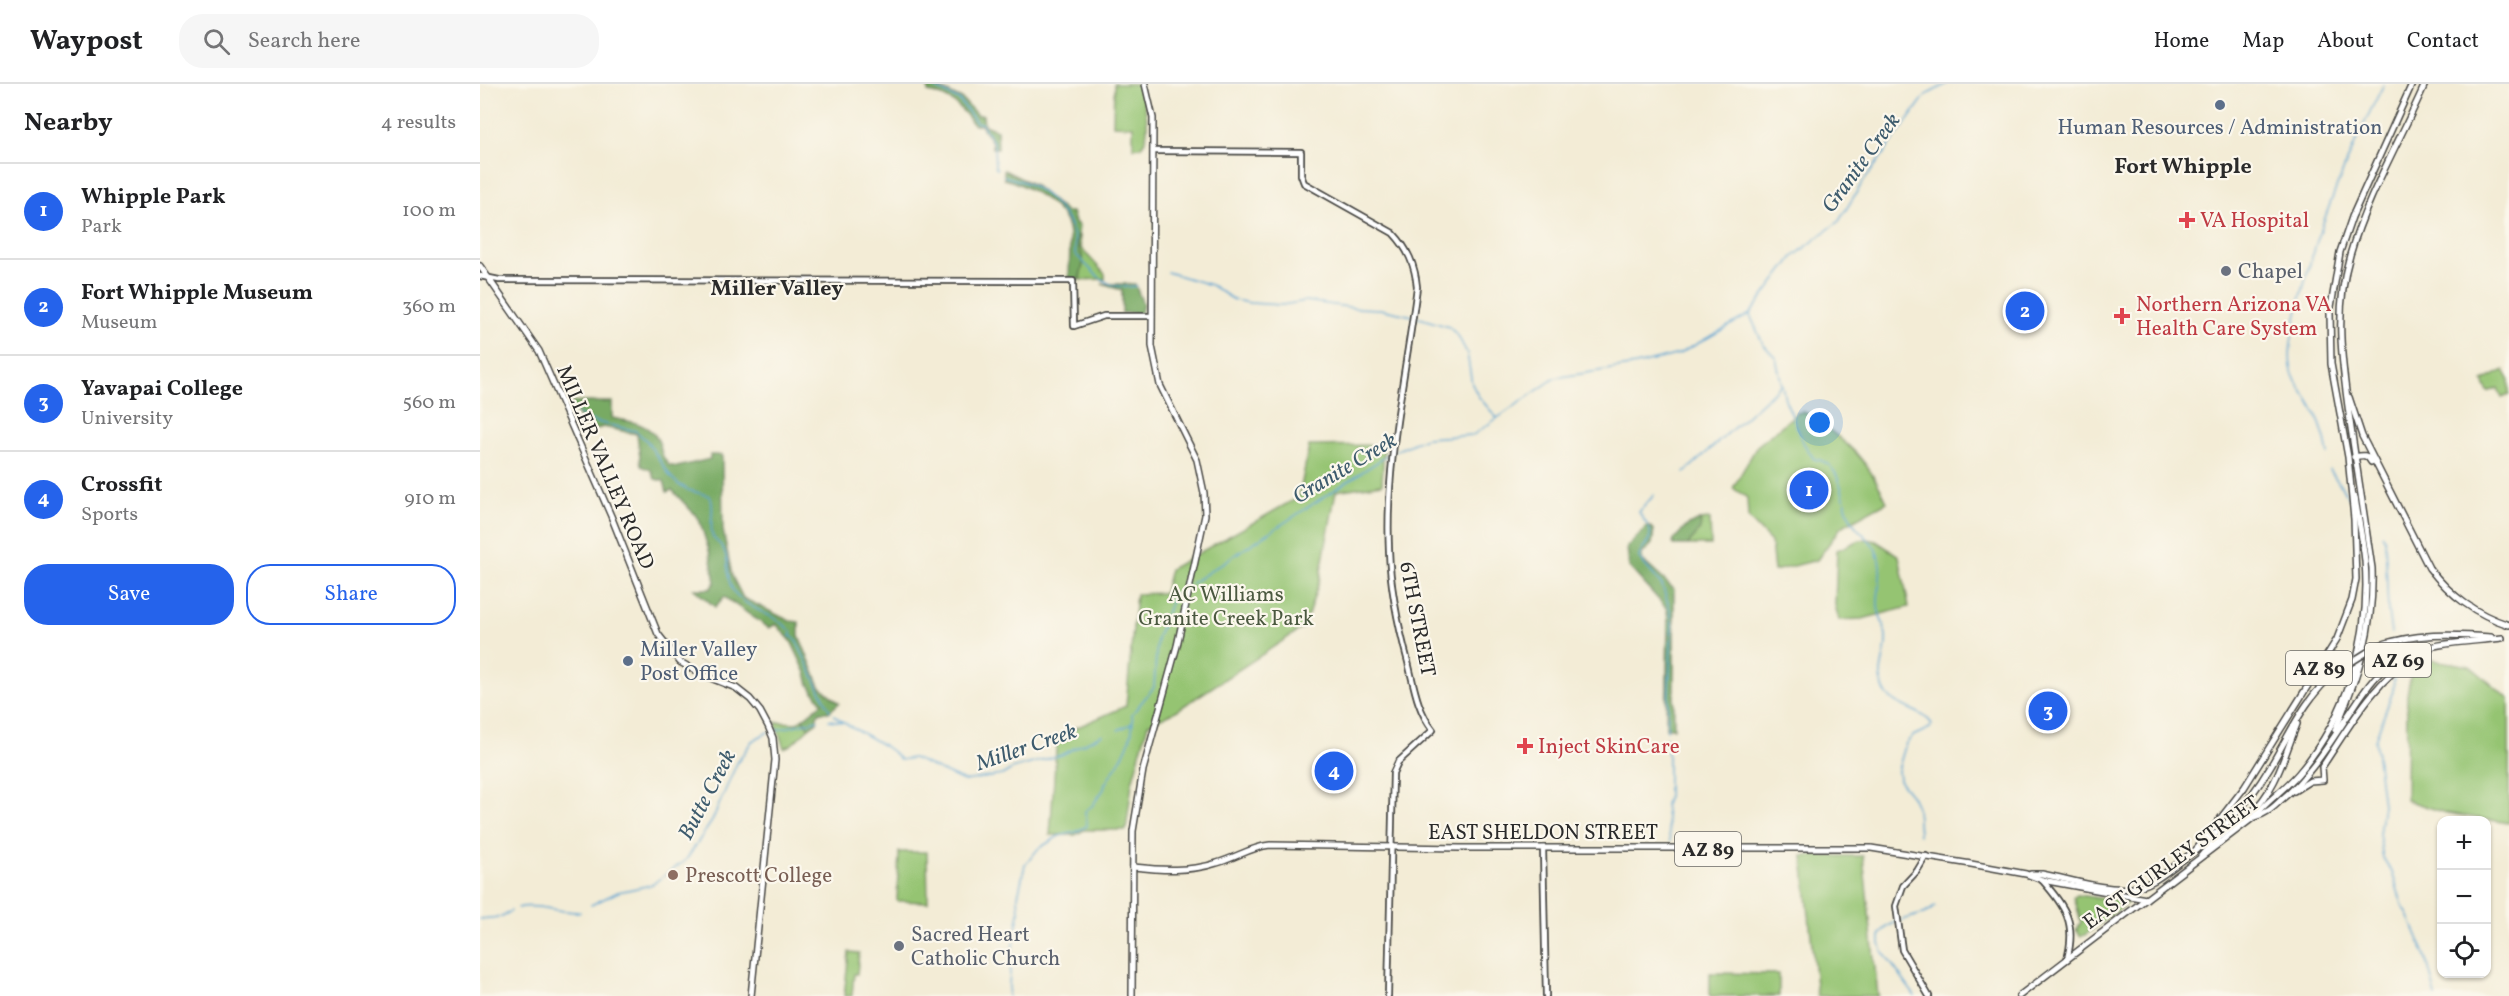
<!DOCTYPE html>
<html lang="en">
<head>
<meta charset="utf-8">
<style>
	:root { --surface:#fff; --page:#f6f6f6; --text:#202124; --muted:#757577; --line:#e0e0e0; --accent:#2563eb }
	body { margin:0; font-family:Vollkorn,serif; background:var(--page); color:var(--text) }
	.controls { position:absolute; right:18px; bottom:18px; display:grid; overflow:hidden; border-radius:12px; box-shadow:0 2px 4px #0004 }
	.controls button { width:54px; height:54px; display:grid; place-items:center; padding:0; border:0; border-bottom:2px solid var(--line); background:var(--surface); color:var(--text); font:30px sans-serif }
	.you { position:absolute; left:1340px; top:339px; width:21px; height:21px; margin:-15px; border:4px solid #fff; border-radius:50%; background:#1a73e8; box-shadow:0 0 0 9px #1a73e833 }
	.badge { display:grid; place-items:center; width:39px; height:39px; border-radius:50%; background:var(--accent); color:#fff; font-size:20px; font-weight:700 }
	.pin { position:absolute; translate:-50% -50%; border:3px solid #fff; box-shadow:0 2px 6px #0006 }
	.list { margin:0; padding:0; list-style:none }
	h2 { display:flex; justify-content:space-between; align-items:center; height:78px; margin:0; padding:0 24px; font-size:26px }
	h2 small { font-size:20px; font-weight:400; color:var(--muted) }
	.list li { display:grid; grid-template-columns:39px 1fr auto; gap:18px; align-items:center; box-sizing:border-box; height:96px; padding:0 24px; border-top:2px solid var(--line) }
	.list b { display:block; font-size:22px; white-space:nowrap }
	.list p { margin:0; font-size:20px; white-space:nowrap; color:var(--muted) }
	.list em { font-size:20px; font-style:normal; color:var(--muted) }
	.actions { display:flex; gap:12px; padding:18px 24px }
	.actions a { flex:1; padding:14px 0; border:2px solid var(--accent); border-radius:24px; text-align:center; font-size:21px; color:var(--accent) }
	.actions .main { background:var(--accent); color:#fff }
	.icon { flex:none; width:33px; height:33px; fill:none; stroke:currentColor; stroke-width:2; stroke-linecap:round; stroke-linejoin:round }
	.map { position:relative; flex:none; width:2029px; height:912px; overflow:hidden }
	header { display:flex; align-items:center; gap:36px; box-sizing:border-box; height:84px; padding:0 30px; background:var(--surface); border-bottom:2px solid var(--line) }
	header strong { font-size:28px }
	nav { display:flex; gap:33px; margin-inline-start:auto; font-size:21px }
	.search { width:420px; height:54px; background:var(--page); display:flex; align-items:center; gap:15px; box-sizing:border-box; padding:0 21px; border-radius:24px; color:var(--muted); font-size:22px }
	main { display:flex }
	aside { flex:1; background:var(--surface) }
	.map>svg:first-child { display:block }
</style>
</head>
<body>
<header>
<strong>Waypost</strong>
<div class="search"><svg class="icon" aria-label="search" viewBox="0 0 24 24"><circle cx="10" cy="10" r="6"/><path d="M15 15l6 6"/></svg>Search here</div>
<nav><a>Home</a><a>Map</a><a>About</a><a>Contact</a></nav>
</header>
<main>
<aside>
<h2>Nearby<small>4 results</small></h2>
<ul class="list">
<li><span class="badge">1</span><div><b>Whipple Park</b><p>Park</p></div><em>100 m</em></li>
<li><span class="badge">2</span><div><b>Fort Whipple Museum</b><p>Museum</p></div><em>360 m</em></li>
<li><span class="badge">3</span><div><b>Yavapai College</b><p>University</p></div><em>560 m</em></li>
<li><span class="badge">4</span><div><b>Crossfit</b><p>Sports</p></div><em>910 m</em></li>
</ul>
<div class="actions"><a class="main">Save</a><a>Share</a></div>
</aside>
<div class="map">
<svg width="2029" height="912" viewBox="0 0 2029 912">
	<rect width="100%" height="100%" fill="#fbf7ec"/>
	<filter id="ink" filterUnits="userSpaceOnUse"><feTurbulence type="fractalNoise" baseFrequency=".0167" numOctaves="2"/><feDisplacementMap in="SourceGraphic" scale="12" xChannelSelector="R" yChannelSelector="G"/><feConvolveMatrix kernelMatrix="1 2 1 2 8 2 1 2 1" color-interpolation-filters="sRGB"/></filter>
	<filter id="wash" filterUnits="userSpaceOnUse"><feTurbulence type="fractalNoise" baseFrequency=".008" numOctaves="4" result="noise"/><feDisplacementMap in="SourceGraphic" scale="24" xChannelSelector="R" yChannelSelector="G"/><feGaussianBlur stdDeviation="1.35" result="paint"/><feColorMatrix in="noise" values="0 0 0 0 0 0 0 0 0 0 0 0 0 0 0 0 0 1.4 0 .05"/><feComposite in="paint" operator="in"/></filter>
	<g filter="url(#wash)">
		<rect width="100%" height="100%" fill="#f3ecd6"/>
		<!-- green -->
		<g fill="#95c472" stroke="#60784e" stroke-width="1.5">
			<path d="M634 0H658C664 14 674 53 660 63L653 64V42L633 41Z"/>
			<polygon points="599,151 601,164 625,190 625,195 599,196 601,194 597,159"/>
			<polygon points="2024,286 2029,295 2029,311 2022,314 2018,304 2008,308 2003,297"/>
			<path d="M1322 328 1329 330C1369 361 1385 370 1407 418L1361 443 1337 476 1294 487 1291 458 1268 434 1267 414 1253 404 1277 362 1317 329Z"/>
			<polygon points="904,361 902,400 856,407 839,498 824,543 696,627 668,640 652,699 646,746 604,746 595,751 570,751 577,652 646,622 656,510 684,509 690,485 819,413 829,362"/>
			<path d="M1230 435 1231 461H1208C1213 450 1223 449 1220 436Z"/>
			<polygon points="1388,455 1396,457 1419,472 1429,523 1382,535 1359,536 1355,521 1357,466 1380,456"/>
			<polygon points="1953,576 1990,582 2029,615 2029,739 1966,729 1926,716 1927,611 1931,588"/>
			<polygon points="322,635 329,644 311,661 304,664 295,638 317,639"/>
			<polygon points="419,768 447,768 448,818 417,817"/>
			<polygon points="1323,772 1383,772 1398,912 1337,912"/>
			<polygon points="1597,811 1648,818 1605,851 1601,852 1596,846 1601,838 1594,813"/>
			<polygon points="369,868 379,869 377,890 374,890 372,912 364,912"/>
			<polygon points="1230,889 1299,890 1299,912 1230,912"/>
		</g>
		<!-- forest -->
		<g fill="#78aa64" stroke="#526a48" stroke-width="1.5">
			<path d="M448 0H457V3L482 15 497 31H503L504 41 517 46 518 64H512V58L501 41H494C481 23 470 12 448 8Z"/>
			<path d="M524 86 554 101 586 128H592L595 138 599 142 597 159 602 171 603 181 599 196 589 194C589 178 592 156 587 141 581 121 543 99 524 95Z"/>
			<polygon points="622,200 655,200 663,220 661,229 642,229 642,206"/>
			<path d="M93 318H132V334C149 337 169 339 178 356 183 366 178 368 189 381L197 383 230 375V371H242L243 446 252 492 263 514 310 537 319 538V552L340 602 359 619 349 628H340L337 632V638L329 644 322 635 342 619 329 601 326 589 311 557 296 540 289 544 244 513 235 523 214 505H230L235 498 230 470 219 435 192 406 187 408 184 397 175 395 171 386 161 382 157 350 123 343 115 346C103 341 96 332 91 320Z"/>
			<path d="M1220 436C1223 450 1213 450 1208 461H1193V456L1208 441Z"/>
			<polygon points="1168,441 1174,446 1172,460 1162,470 1162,476 1194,505 1194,644 1186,644 1188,539 1187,525 1149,483 1147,463"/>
		</g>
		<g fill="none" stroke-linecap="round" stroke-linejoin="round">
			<!-- stream -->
			<g stroke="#59a3d1" stroke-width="1.5">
				<polyline points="454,0 454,3 479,16 496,38 502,40 514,60 515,83 517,85"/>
				<path d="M524 92C533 95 543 97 551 101 574 113 599 142 595 170 616 189 624 207 657 202"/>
				<polyline points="687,188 731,201 754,216 770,219 802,221 826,217 875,224 900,225 933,232 969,243 978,252 987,269 992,300 998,312 1017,334"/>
				<path d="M1270 231 1283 260 1296 274 1305 315 1324 360 1334 375C1360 377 1361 408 1368 428 1376 452 1394 451 1399 476 1403 492 1397 507 1398 522 1399 535 1407 544 1406 557 1406 574 1396 588 1404 606 1413 624 1441 624 1452 640L1450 644 1433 652 1426 659 1418 686 1419 696 1432 712 1437 723 1439 751"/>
				<path d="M93 326 108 336 156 347 167 357 190 392 198 400 208 406 230 412C236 425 228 441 233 453 235 457 241 460 243 464 253 480 241 499 261 515 277 529 295 530 312 548L310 552 315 554 350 627"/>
				<polyline points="915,367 946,354 993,351 1075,294 1156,281 1199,270 1270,230 1313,173 1359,137 1381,101 1446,11 1467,0"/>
				<path d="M1848 370C1845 352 1840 335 1830 319 1823 307 1813 297 1811 283 1808 263 1814 245 1818 225 1836 147 1867 71 1904 0"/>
				<polyline points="1850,386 1869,414"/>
				<polyline points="1204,389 1301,301"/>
				<path d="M1174 411 1159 428C1162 434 1168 440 1170 446 1173 457 1160 464 1159 474L1182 501 1190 526 1192 540 1187 646"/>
				<polyline points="1902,451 1905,456 1908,526 1911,549"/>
				<polyline points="712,499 911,369"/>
				<polyline points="1914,594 1913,607 1895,656 1903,721 1899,750 1903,774 1912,788 1923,823 1927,828 1946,873 1956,912"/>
				<path d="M354 631C370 645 412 662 420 676L433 674 484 697 522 691 532 685 581 671 623 650"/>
				<polyline points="349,636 363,638"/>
				<polyline points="638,646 653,639"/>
				<polyline points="292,647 338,636"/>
				<polyline points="1186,653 1188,672 1188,713 1185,720 1190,757"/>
				<polyline points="111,821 138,808 171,801 206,776 232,737 257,679 272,657 288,648"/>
				<path d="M38 824C55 819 80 829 100 828"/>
				<polyline points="0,835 21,833 31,827"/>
				<path d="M528 912 532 867 539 829 538 812 545 781 558 765 579 752 596 748 607 742 605 727 612 722 624 705 625 700C639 678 656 657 652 630L674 603 677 555 693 511 708 501"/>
				<path d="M1435 912 1403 868 1400 860V850C1416 830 1444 836 1455 822"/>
			</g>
		</g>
	</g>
	<g filter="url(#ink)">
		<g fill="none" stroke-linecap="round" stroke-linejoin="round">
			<defs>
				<g id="tertiary">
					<path d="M673 67 821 68V91L824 99 913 149C928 165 935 181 937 203 926 290 905 377 909 466 910 504 918 541 928 578 934 602 937 626 953 646L918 678 913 689 908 912"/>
					<polyline points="0,192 19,196 593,197 594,242 624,232 672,232"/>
					<polyline points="1063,764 1066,912"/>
					<polyline points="1446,772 1437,787 1423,802 1416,822 1422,866 1449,912"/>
					<path d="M1562 796C1585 822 1597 839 1587 875"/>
				</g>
				<g id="secondary">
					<polyline points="0,182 59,267 131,432 178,550 200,578 223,591 256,604 270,615 280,627 288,642 293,654 295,676 271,912"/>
					<polyline points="1539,912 1666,815"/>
				</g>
				<g id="primary">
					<path d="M1869 313 1882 352 1949 484C1971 512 1995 530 2029 541"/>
					<path d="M1874 373C1883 371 1887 370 1891 378"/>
					<path d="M1897 562C1934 549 1972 550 2011 553"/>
					<path d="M1855 646C1879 590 1894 545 1892 484 1885 437 1878 390 1871 344 1863 286 1853 229 1870 171 1887 112 1920 57 1945 0"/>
					<path d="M1814 707 1830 697 1843 696 1842 683C1871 640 1892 599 1937 570"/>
					<path d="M1775 732C1788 716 1805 705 1818 690 1868 632 1891 553 1885 477 1883 456 1878 434 1875 413"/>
					<polyline points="1716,766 1764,704 1857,555 1872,516 1876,495 1874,435 1868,373 1851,280 1850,229 1860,168 1872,133 1932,0"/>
					<path d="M1721 772C1734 754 1754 744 1770 730 1797 705 1804 672 1817 640"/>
					<path d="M653 783C681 786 710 788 737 779 755 774 771 763 790 761L980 764H1391L1491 780 1546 790 1562 796 1666 815 1774 733C1786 730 1793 724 1801 716 1828 694 1848 662 1867 633 1882 611 1897 584 1923 572 1952 558 1990 558 2022 554"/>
					<path d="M1551 790H1562C1590 795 1623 807 1652 804 1671 802 1685 789 1700 778 1738 750 1765 726 1790 683 1811 648 1825 613 1857 587"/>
					<polyline points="652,912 653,747 663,686 697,562 725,431 724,409 717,376 680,301 672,262 673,34 665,0"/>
				</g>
			</defs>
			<!-- tertiary casing -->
			<use href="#tertiary" stroke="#494845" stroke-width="8"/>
			<!-- secondary casing -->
			<use href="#secondary" stroke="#494845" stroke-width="8"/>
			<!-- primary casing -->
			<use href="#primary" stroke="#494845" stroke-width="8"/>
			<!-- tertiary -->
			<use href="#tertiary" stroke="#fff" stroke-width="4.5"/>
			<!-- secondary -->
			<use href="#secondary" stroke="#fff" stroke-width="5"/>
			<!-- primary -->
			<use href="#primary" stroke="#fff" stroke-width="5"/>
			<defs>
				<polyline id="primary-bridge" points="1857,587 1897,562"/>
			</defs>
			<!-- primary-bridge casing -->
			<use href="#primary-bridge" stroke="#494845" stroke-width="8" stroke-linecap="butt"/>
			<!-- primary-bridge -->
			<use href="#primary-bridge" stroke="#fff" stroke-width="5"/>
		</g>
	</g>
	<!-- markers -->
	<g fill="#5c6f8a" stroke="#fbf7ec" stroke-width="2">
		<circle cx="1740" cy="21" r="6"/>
		<circle cx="148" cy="577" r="6"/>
	</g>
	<g fill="#e0444e" stroke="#fbf7ec" stroke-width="2">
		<path d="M1704 127h6v6h6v6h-6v6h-6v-6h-6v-6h6z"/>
		<path d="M1639 223h6v6h6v6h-6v6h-6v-6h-6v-6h6z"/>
		<path d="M1042 653h6v6h6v6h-6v6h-6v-6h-6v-6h6z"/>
	</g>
	<g fill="#6b7280" stroke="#fbf7ec" stroke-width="2">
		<circle cx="1746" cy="187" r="6"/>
		<circle cx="419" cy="862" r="6"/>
	</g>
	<circle fill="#8d6e63" stroke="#fbf7ec" stroke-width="2" cx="193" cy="791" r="6"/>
	<g text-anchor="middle" stroke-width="4.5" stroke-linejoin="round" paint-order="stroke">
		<!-- shield labels -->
		<g fill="#fbf7ec" stroke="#696865" stroke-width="1.5">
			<rect x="1885" y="559" width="66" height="34" rx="4.5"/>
			<rect x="1806" y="567" width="66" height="34" rx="4.5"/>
			<rect x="1195" y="748" width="66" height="34" rx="4.5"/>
		</g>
		<g font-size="20" font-weight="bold" fill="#2b2b2b">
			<text x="1918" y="583">AZ 69</text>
			<text x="1839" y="591">AZ 89</text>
			<text x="1228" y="772">AZ 89</text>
		</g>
		<!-- service labels -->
		<g font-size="21" fill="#4e5e75" stroke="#fbf7ec">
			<text x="1740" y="50">Human Resources / Administration</text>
			<text x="160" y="572" text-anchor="start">Miller Valley<tspan x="160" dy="24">Post Office</tspan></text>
		</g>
		<!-- health labels -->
		<g font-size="21" fill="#be3a42" stroke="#fbf7ec" text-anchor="start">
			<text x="1720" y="143">VA Hospital</text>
			<text x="1656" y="227">Northern Arizona VA<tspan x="1656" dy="24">Health Care System</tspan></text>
			<text x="1058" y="669">Inject SkinCare</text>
		</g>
		<!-- worship labels -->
		<g font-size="21" fill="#5b616d" stroke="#fbf7ec" text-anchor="start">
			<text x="1758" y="194">Chapel</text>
			<text x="431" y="857">Sacred Heart<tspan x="431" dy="24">Catholic Church</tspan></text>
		</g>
		<!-- street labels -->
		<g font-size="21" fill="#2b2b2b" stroke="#fbf7ec">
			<text transform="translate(126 383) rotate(67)" y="7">MILLER VALLEY ROAD</text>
			<text transform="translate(938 535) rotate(79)" y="7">6TH STREET</text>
			<text x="1063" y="755">EAST SHELDON STREET</text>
			<text transform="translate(1691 778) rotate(-36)" y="7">EAST GURLEY STREET</text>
		</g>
		<!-- park labels -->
		<g font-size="21" fill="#4b5940" stroke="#fbf7ec">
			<text x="746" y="517">AC Williams<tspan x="746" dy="24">Granite Creek Park</tspan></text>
		</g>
		<!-- education labels -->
		<g font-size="21" fill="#785e54" stroke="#fbf7ec" text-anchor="start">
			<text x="205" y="798">Prescott College</text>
		</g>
		<!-- water labels -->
		<g font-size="22" font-style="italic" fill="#3d5b6d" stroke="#fbf7ec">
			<text transform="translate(1380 78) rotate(-54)" y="8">Granite Creek</text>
			<text transform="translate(864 383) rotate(-31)" y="8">Granite Creek</text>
			<text transform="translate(546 662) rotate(-19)" y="8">Miller Creek</text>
			<text transform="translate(226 710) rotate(-62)" y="8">Butte Creek</text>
		</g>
		<!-- neighbourhood labels -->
		<g font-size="22" font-weight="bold" fill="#2b2b2b" stroke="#fbf7ec">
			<text x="1703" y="89">Fort Whipple</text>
			<text x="297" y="211">Miller Valley</text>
		</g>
	</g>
</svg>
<div class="controls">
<button>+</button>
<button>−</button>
<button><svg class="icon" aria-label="locate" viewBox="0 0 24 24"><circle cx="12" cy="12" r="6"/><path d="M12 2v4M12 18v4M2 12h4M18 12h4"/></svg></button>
</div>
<div class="you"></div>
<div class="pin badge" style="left:1329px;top:406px">1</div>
<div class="pin badge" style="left:1545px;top:227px">2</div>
<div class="pin badge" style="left:1568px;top:627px">3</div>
<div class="pin badge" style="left:854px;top:687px">4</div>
</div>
</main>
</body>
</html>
